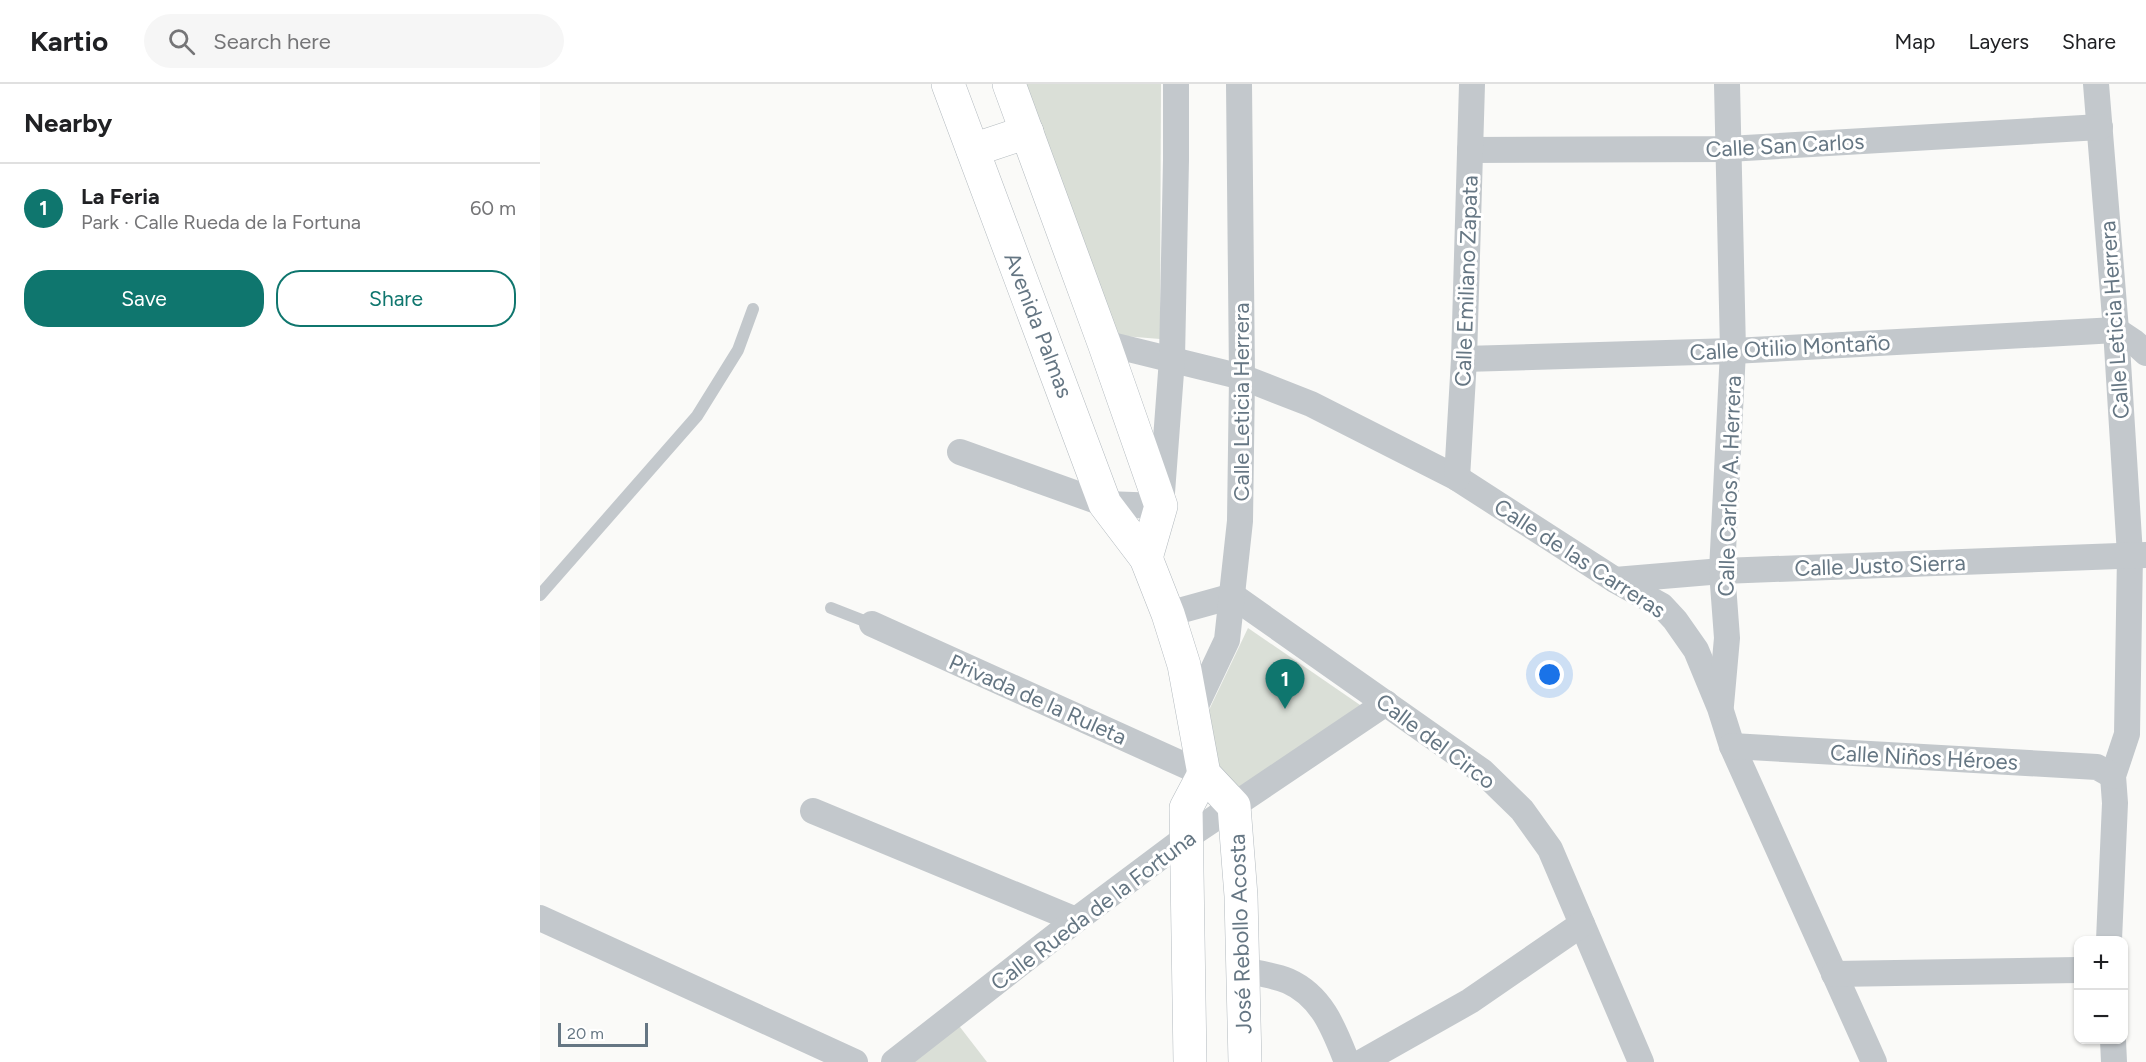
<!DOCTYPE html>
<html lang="en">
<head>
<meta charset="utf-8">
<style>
	:root { --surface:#fff; --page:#f6f6f6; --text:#202124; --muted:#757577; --line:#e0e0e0; --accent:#0f766e }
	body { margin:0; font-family:Figtree,sans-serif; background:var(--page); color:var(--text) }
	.controls { position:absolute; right:18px; bottom:18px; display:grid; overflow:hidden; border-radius:12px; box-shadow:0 2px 4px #0004 }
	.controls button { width:54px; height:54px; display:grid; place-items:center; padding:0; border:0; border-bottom:2px solid var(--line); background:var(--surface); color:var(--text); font:30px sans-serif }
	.scale { position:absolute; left:18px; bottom:15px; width:90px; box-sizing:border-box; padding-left:6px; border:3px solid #657683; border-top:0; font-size:16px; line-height:21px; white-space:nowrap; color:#657683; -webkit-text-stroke:4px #fff; paint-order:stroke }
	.you { position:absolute; left:1010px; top:591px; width:21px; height:21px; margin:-15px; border:4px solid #fff; border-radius:50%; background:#1a73e8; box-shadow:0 0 0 9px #1a73e833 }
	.badge { display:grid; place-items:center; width:39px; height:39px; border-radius:50%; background:var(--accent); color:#fff; font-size:20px; font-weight:700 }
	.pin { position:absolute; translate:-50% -50px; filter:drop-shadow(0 2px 3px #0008) }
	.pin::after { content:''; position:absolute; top:32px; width:21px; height:18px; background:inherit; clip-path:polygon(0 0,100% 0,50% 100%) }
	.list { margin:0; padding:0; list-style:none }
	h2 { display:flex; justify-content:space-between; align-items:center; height:78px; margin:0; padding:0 24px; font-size:26px }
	h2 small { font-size:20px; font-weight:400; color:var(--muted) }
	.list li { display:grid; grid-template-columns:39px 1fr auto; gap:18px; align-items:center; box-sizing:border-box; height:90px; padding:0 24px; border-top:2px solid var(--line) }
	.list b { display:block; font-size:22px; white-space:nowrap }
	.list p { margin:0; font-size:20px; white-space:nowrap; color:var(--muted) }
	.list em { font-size:20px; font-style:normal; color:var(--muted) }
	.actions { display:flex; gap:12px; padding:18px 24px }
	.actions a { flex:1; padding:14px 0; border:2px solid var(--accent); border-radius:24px; text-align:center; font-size:21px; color:var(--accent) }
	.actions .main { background:var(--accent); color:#fff }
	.icon { flex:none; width:33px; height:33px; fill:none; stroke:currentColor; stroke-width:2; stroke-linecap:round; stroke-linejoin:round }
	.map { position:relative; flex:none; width:1606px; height:978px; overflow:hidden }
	header { display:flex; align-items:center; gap:36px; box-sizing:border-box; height:84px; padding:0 30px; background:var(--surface); border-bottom:2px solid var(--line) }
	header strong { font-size:28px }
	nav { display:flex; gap:33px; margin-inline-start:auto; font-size:21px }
	.search { width:420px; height:54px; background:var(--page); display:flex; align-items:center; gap:15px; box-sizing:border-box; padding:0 21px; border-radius:33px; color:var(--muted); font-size:22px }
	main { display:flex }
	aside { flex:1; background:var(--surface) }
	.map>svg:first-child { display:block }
</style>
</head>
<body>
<header>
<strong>Kartio</strong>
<div class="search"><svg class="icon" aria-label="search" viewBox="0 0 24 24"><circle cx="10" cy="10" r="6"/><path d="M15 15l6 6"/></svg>Search here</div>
<nav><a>Map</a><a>Layers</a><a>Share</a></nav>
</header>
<main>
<aside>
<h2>Nearby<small></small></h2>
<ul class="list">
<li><span class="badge">1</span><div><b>La Feria</b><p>Park · Calle Rueda de la Fortuna</p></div><em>60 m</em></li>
</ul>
<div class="actions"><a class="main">Save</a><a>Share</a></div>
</aside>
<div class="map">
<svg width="1606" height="978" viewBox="0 0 1606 978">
	<rect width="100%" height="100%" fill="#fafaf8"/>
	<!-- green -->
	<g fill="#dadfd7">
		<polygon points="480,0 621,0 620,255 571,251"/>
		<polygon points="708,544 823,623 697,707 675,677 669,626"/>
		<polygon points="413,934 447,978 356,978"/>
	</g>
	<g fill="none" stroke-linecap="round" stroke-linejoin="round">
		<defs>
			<g id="secondary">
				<polyline points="408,0 565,420 606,474 628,530 644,581 664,690 694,722 701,812 705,978"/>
				<polyline points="469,0 564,259 621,422 606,474"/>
				<polyline points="433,66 487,48"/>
				<polyline points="650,978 646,724 664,690"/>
			</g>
		</defs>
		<!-- secondary casing -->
		<use href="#secondary" stroke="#b3babf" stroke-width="34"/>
		<!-- lane -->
		<g stroke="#c3c8cc" stroke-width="12">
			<polyline points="0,511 157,332 198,266 213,225"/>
			<polyline points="291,524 332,540"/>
		</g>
		<!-- street -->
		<g stroke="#c3c8cc" stroke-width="26">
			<polyline points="1556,0 1576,246 1590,471 1587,650 1573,692 1575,719 1569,856"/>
			<polyline points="930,66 1188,65 1560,43"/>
			<polyline points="1576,246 1594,258 1606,269"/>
			<polyline points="564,259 702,293 771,320 917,394 1075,496 1122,522 1135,536 1156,566 1180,624 1192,662 1334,978"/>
			<polyline points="924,275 1193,267 1576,246"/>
			<polyline points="420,368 565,420 621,422 632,275 636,76 636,0"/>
			<polyline points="917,394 924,275 932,0"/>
			<polyline points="1075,496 1182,487 1606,471"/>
			<polyline points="628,530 693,512 943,688 982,726 1010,765 1101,978"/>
			<polyline points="332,540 664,690"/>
			<polyline points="1181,621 1187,554 1182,487 1193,267 1187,0"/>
			<polyline points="653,628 687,556 700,437 702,293 699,0"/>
			<polyline points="1192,662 1557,683 1573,692"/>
			<polyline points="273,727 536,836"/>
			<polyline points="0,834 315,978"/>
			<path d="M702 886C716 889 734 891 748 897 782 912 794 945 807 978"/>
			<polyline points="1294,890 1538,886"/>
			<polyline points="1573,956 1574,978"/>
			<polyline points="354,978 536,836 647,753 846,619"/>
			<polyline points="822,978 930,917 1042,840"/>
		</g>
		<!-- secondary -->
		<use href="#secondary" stroke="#fff" stroke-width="33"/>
	</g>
	<g text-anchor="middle" stroke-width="6" stroke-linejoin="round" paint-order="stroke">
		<!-- street labels -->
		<g font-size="22" fill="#657683" stroke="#fff">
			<text transform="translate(1245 61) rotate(-3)" y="8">Calle San Carlos</text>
			<text transform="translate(926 197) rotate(-88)" y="8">Calle Emiliano Zapata</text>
			<text transform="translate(1574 236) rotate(-94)" y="8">Calle Leticia Herrera</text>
			<text transform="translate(499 241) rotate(69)" y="8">Avenida Palmas</text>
			<text transform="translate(1250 263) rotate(-3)" y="8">Calle Otilio Montaño</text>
			<text transform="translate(701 318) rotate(-90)" y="8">Calle Leticia Herrera</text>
			<text transform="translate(1189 402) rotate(-88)" y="8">Calle Carlos A. Herrera</text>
			<text transform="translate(1040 474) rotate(33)" y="8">Calle de las Carreras</text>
			<text transform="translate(1340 481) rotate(-2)" y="8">Calle Justo Sierra</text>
			<text transform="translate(498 615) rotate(24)" y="8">Privada de la Ruleta</text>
			<text transform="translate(896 657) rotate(37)" y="8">Calle del Circo</text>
			<text transform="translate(1384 673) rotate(3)" y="8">Calle Niños Héroes</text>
			<text transform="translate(553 826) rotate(-37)" y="8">Calle Rueda de la Fortuna</text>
			<text transform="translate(700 850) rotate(-92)" y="8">José Rebollo Acosta</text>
		</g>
	</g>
</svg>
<div class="controls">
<button>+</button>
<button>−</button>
</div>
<div class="scale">20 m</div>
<div class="you"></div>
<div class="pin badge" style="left:745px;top:625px">1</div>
</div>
</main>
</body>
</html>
